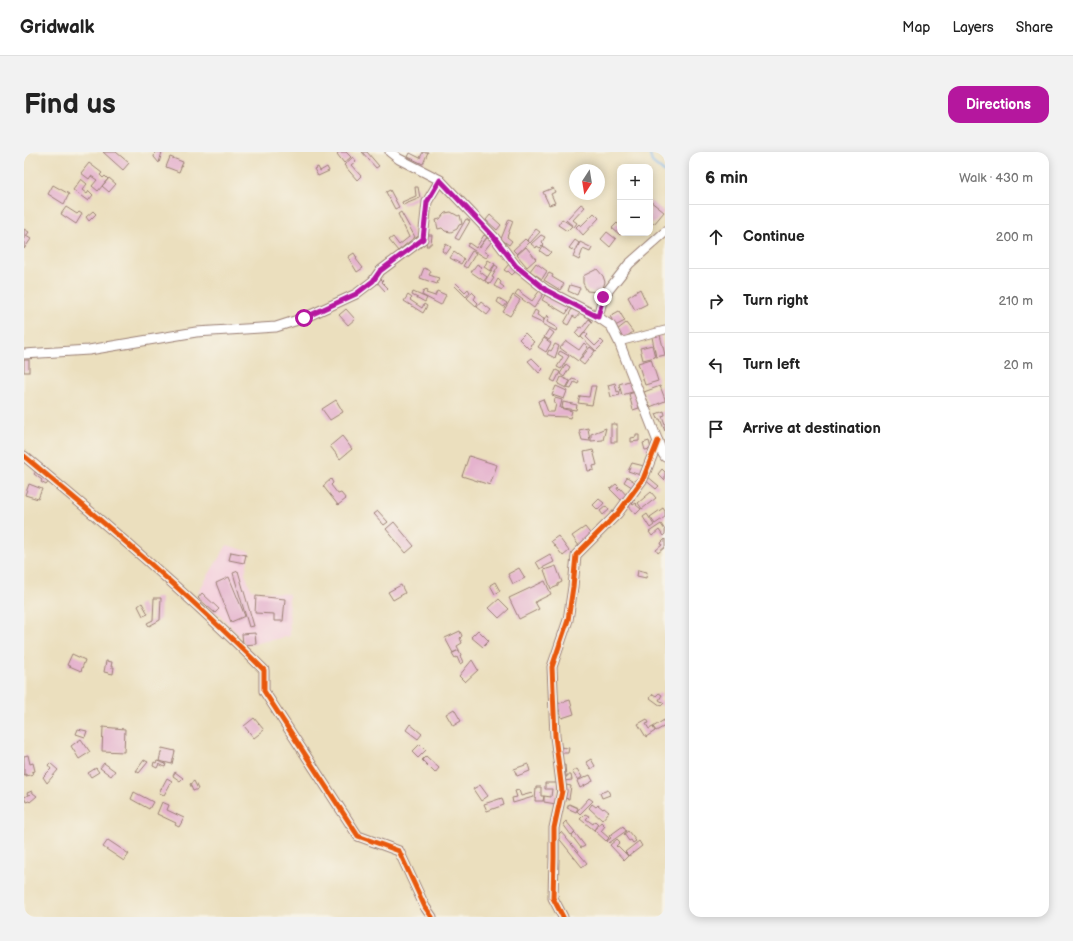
<!DOCTYPE html>
<html lang="en">
<head>
<meta charset="utf-8">
<style>
	:root { --surface:#fff; --page:#f2f2f2; --text:#222; --muted:#767676; --line:#e0e0e0; --accent:#b5179e }
	body { margin:0; font-family:"Balsamiq Sans",sans-serif; background:var(--page); color:var(--text) }
	.controls { position:absolute; right:12px; top:12px; display:grid; overflow:hidden; border-radius:8px; box-shadow:0 2px 10px #0003 }
	.controls button { width:36px; height:36px; display:grid; place-items:center; padding:0; border:0; border-bottom:1px solid var(--line); background:var(--surface); color:var(--text); font:20px sans-serif }
	.compass { position:absolute; left:545px; top:12px; width:36px; height:36px; border-radius:50%; background:var(--surface); box-shadow:0 2px 10px #0003; rotate:192deg }
	.stop { position:absolute; width:12px; height:12px; margin:-9px; border:3px solid #b5179e; border-radius:50%; background:#fff }
	.stop.end { background:#b5179e; border-color:#fff; box-shadow:0 1px 4px #0008 }
	.list { margin:0; padding:0; list-style:none }
	h2 { display:flex; justify-content:space-between; align-items:center; height:52px; margin:0; padding:0 16px; font-size:17px }
	h2 small { font-size:13px; font-weight:400; color:var(--muted) }
	.list li { display:grid; grid-template-columns:26px 1fr auto; gap:12px; align-items:center; box-sizing:border-box; height:64px; padding:0 16px; border-top:1px solid var(--line) }
	.list b { display:block; font-size:15px; white-space:nowrap }
	.list em { font-size:13px; font-style:normal; color:var(--muted) }
	.icon { flex:none; width:22px; height:22px; fill:none; stroke:currentColor; stroke-width:2; stroke-linecap:round; stroke-linejoin:round }
	.map { position:relative; flex:none; width:641px; height:765px; overflow:hidden; border-radius:12px }
	header { display:flex; align-items:center; gap:24px; box-sizing:border-box; height:56px; padding:0 20px; background:var(--surface); border-bottom:1px solid var(--line) }
	header strong { font-size:19px }
	nav { display:flex; gap:22px; margin-inline-start:auto; font-size:14px }
	.intro { display:flex; align-items:center; justify-content:space-between; box-sizing:border-box; height:96px; padding:0 24px }
	h1 { margin:0; font-size:28px }
	.button { padding:10px 18px; border-radius:12px; background:var(--accent); color:#fff; font-size:14px; font-weight:700 }
	main { display:flex; gap:24px; padding:0 24px }
	aside { flex:1; background:var(--surface); border-radius:12px; box-shadow:0 2px 10px #0003 }
	.map>svg:first-child { display:block }
</style>
</head>
<body>
<header>
<strong>Gridwalk</strong>
<nav><a>Map</a><a>Layers</a><a>Share</a></nav>
</header>
<div class="intro"><h1>Find us</h1><a class="button">Directions</a></div>
<main>
<div class="map">
<svg width="641" height="765" viewBox="0 0 641 765">
	<rect width="100%" height="100%" fill="#f7f3e8"/>
	<filter id="ink" filterUnits="userSpaceOnUse"><feTurbulence type="fractalNoise" baseFrequency=".025" numOctaves="2"/><feDisplacementMap in="SourceGraphic" scale="8" xChannelSelector="R" yChannelSelector="G"/><feConvolveMatrix kernelMatrix="1 2 1 2 8 2 1 2 1" color-interpolation-filters="sRGB"/></filter>
	<filter id="wash" filterUnits="userSpaceOnUse"><feTurbulence type="fractalNoise" baseFrequency=".012" numOctaves="4" result="noise"/><feDisplacementMap in="SourceGraphic" scale="16" xChannelSelector="R" yChannelSelector="G"/><feGaussianBlur stdDeviation="0.9" result="paint"/><feColorMatrix in="noise" values="0 0 0 0 0 0 0 0 0 0 0 0 0 0 0 0 0 1.4 0 .05"/><feComposite in="paint" operator="in"/></filter>
	<g filter="url(#wash)">
		<rect width="100%" height="100%" fill="#ebdfbe"/>
		<!-- built -->
		<polygon fill="#f4cfdd" points="203,393 226,400 221,421 227,438 265,442 266,484 224,493 174,440"/>
		<g fill="none" stroke-linecap="round" stroke-linejoin="round">
			<!-- stream -->
			<polyline stroke="#7cb6ed" stroke-width="2" points="625,0 628,10 641,21"/>
		</g>
		<g id="blocks">
			<!-- building -->
			<g fill="#e5b3ce">
				<polygon points="79,0 92,0 105,11 99,18"/>
				<polygon points="131,0 138,0 135,11 130,5"/>
				<polygon points="315,0 322,0 327,5 320,11 313,2"/>
				<polygon points="338,0 343,0 355,14 352,16"/>
				<polygon points="399,0 404,0 399,12 384,5 386,1 396,6"/>
				<polygon points="146,5 159,10 155,20 142,15"/>
				<polygon points="329,5 332,9 327,13 337,24 333,28 320,13"/>
				<polygon points="65,11 78,21 76,23 79,26 81,24 84,27 74,39 68,34 73,28 67,24 65,27 57,21"/>
				<polygon points="294,15 296,19 303,15 305,19 294,24 290,17"/>
				<polygon points="85,26 92,32 85,40 78,34"/>
				<polygon points="57,27 63,32 58,38 63,42 65,39 69,43 64,49 49,38"/>
				<polygon points="29,33 45,42 40,52 24,42"/>
				<polygon points="391,35 394,35 396,46 379,53 378,50 392,44"/>
				<polygon points="529,36 531,40 527,42 531,51 525,53 519,40"/>
				<polygon points="366,38 375,55 371,57 362,40"/>
				<polygon points="626,49 640,60 630,72 626,68"/>
				<polygon points="557,52 561,55 549,68 553,71 550,75 542,68"/>
				<polygon points="42,55 53,62 55,60 58,62 52,72 37,62"/>
				<polygon points="69,59 72,62 65,69 62,65"/>
				<polygon points="377,60 391,85 374,99 365,88 369,85 375,93 385,85 374,62"/>
				<polygon points="427,60 434,64 436,63 438,72 435,73 433,77 427,80 421,79 418,76 414,77 412,68 416,67 419,63 421,61"/>
				<polygon points="570,61 575,66 559,83 552,75 555,72 557,74"/>
				<polygon points="466,63 477,73 473,78 462,68"/>
				<polygon points="442,67 446,69 435,88 431,86"/>
				<polygon points="485,67 489,69 483,85 488,89 485,93 477,87"/>
				<polygon points="538,67 548,74 543,79 534,73"/>
				<polygon points="593,71 596,74 596,81 598,81 596,83 588,76"/>
				<polygon points="0,77 5,80 2,84 7,87 0,97"/>
				<polygon points="512,77 516,80 506,91 503,88"/>
				<polygon points="583,80 592,87 586,95 577,87"/>
				<polygon points="401,83 408,83 407,92 405,92 405,94 402,94 403,92 401,91"/>
				<polygon points="460,83 463,85 454,97 463,86 468,89 460,99 465,102 462,106 443,94 445,91 452,96"/>
				<polygon points="517,83 521,85 518,90 520,92 516,96 513,94 512,96 507,92"/>
				<polygon points="501,87 505,91 493,102 489,98"/>
				<polygon points="551,88 555,91 550,99 545,96"/>
				<polygon points="556,90 568,96 566,100 559,97 555,108 549,105"/>
				<polygon points="422,92 427,95 422,102 418,99"/>
				<polygon points="519,94 527,100 523,104 516,99"/>
				<polygon points="502,95 512,107 503,115 493,103"/>
				<polygon points="448,99 452,101 443,116 439,114"/>
				<polygon points="430,100 440,107 437,112 426,106"/>
				<polygon points="330,101 333,106 332,107 339,116 333,120 324,105"/>
				<polygon points="464,108 471,112 466,119 460,115"/>
				<polygon points="512,111 523,119 518,127 506,119"/>
				<polygon points="453,112 458,115 455,119 463,125 460,129 447,120"/>
				<polygon points="485,112 492,119 488,123 484,119 483,120 480,118"/>
				<polygon points="471,113 474,115 468,125 470,126 466,132 461,129"/>
				<polygon points="400,116 407,119 405,123 415,126 413,132 396,126"/>
				<polygon points="573,117 579,124 581,130 579,136 573,140 563,139 559,131 559,124"/>
				<polygon points="525,121 529,123 528,125 540,132 536,138 520,128"/>
				<polygon points="356,126 359,129 358,130 364,136 361,139 352,129"/>
				<polygon points="474,127 477,130 476,132 480,135 478,138 470,134"/>
				<polygon points="432,131 441,140 444,137 446,140 442,145 430,133"/>
				<polygon points="546,133 556,136 553,143 544,139"/>
				<polygon points="616,137 623,152 611,158 604,145"/>
				<polygon points="400,138 403,139 402,141 411,144 413,139 422,143 417,153 398,143"/>
				<polygon points="494,138 497,140 497,141 508,149 516,138 520,141 510,156 491,142"/>
				<polygon points="389,140 403,146 401,150 388,143"/>
				<polygon points="448,140 452,144 450,147 454,151 452,154 443,146"/>
				<polygon points="522,141 546,155 542,162 518,148"/>
				<polygon points="384,143 388,146 386,148 398,156 400,152 403,154 399,161 380,149"/>
				<polygon points="489,143 496,148 486,164 479,160"/>
				<polygon points="475,146 483,151 480,155 473,150"/>
				<polygon points="457,150 467,158 463,163 453,155"/>
				<polygon points="322,157 331,167 324,173 315,163"/>
				<polygon points="548,157 556,161 552,166 549,164 544,173 540,171"/>
				<polygon points="511,158 514,160 513,163 520,167 518,171 507,166"/>
				<polygon points="595,159 601,169 591,174 586,164"/>
				<polygon points="523,163 525,165 523,170 533,176 532,179 518,172"/>
				<polygon points="565,167 568,170 556,186 551,181 556,175 558,176"/>
				<polygon points="602,171 609,180 599,187 593,178"/>
				<polygon points="525,177 530,181 525,188 520,185"/>
				<polygon points="561,180 564,183 562,185 571,194 577,188 580,191 572,199 557,185"/>
				<polygon points="501,181 510,190 506,193 508,195 505,197 495,187"/>
				<polygon points="636,183 641,203 632,205 628,185"/>
				<polygon points="520,186 527,191 522,200 514,195"/>
				<polygon points="542,189 555,198 560,191 564,195 554,209 536,196"/>
				<polygon points="531,192 535,194 531,206 523,202 525,198 527,199"/>
				<polygon points="628,193 631,205 619,208 616,196"/>
				<polygon points="566,195 571,199 560,213 555,209"/>
				<polygon points="536,199 545,204 537,217 533,215 539,205 534,202"/>
				<polygon points="508,206 519,217 515,221 504,209"/>
				<polygon points="627,207 634,229 621,233 614,211"/>
				<rect x="0" y="208" width="5" height="12"/>
				<polygon points="542,212 546,215 540,225 536,222"/>
				<polygon points="532,218 536,220 531,230 527,228"/>
				<polygon points="537,225 546,229 542,236 534,232"/>
				<polygon points="548,227 555,229 554,232 550,230 547,237 543,236"/>
				<polygon points="608,228 612,239 598,243 595,232"/>
				<polygon points="591,231 593,240 595,239 596,243 587,245 584,233"/>
				<polygon points="532,234 543,239 540,247 528,243"/>
				<polygon points="567,234 572,234 568,253 554,251 556,244 565,245"/>
				<polygon points="636,234 641,247 641,249 626,255 620,240"/>
				<polygon points="611,240 615,256 609,258 605,242"/>
				<polygon points="531,246 538,248 536,256 548,259 546,266 542,265 519,264 514,249 519,247 524,260 530,260 532,252 530,251"/>
				<polygon points="312,248 319,260 306,268 298,257"/>
				<polygon points="539,250 553,253 552,258 538,256"/>
				<polygon points="640,259 641,263 638,264 641,272 641,279 636,267 634,267 632,262"/>
				<rect x="587" y="272" width="6" height="18"/>
				<polygon points="564,276 566,289 558,288 555,278"/>
				<polygon points="582,276 579,288 567,289 567,282"/>
				<polygon points="612,283 615,283 615,289 607,290 607,286 612,285"/>
				<polygon points="318,284 328,297 316,307 306,294"/>
				<polygon points="625,289 627,297 621,298 619,291"/>
				<polygon points="569,298 573,313 569,314 570,318 564,319 560,300"/>
				<polygon points="445,304 473,313 466,333 438,324"/>
				<polygon points="608,311 620,314 619,324 604,319"/>
				<polygon points="638,317 641,320 641,327 640,328 634,322"/>
				<polygon points="13,318 26,328 22,333 17,330 18,328 10,322"/>
				<polygon points="623,324 635,334 632,337 620,327"/>
				<polygon points="603,325 614,332 611,337 600,330"/>
				<polygon points="307,327 309,331 307,333 314,342 317,341 322,347 314,353 299,334"/>
				<polygon points="5,332 18,337 14,347 1,343"/>
				<polygon points="592,332 595,335 593,336 594,338 596,336 604,345 599,350 586,337"/>
				<polygon points="627,340 632,346 618,357 614,351"/>
				<polygon points="608,346 611,349 608,352 609,353 612,351 613,352 612,353 617,357 612,362 602,351"/>
				<polygon points="575,347 580,351 574,358 569,353"/>
				<polygon points="582,354 585,358 579,363 576,359"/>
				<polygon points="639,356 641,359 641,365 631,372 626,365"/>
				<polygon points="354,359 364,370 360,373 350,362"/>
				<polygon points="623,362 630,373 626,376 619,365"/>
				<polygon points="370,370 390,394 382,401 362,377"/>
				<polygon points="637,372 641,378 641,382 639,384 635,378 628,384 625,380"/>
				<polygon points="561,375 568,384 555,394 548,384"/>
				<polygon points="534,384 545,399 539,404 527,389"/>
				<polygon points="641,387 641,395 634,401 632,398 638,393 637,391"/>
				<polygon points="207,400 222,403 220,411 205,408"/>
				<polygon points="526,402 530,410 516,417 512,410"/>
				<polygon points="532,414 538,430 534,432 534,434 527,437 520,418"/>
				<polygon points="495,416 501,426 489,432 484,422"/>
				<polygon points="614,418 623,420 622,426 613,424"/>
				<polygon points="214,419 230,474 225,475 209,421"/>
				<polygon points="205,425 221,464 207,470 192,431"/>
				<polygon points="521,429 527,442 511,450 515,457 495,467 485,446"/>
				<polygon points="471,430 476,439 471,442 466,433"/>
				<polygon points="377,433 381,441 369,448 364,440"/>
				<polygon points="178,441 195,457 191,461 174,446"/>
				<polygon points="232,444 261,447 259,469 250,469 250,462 231,461"/>
				<polygon points="130,446 137,446 136,468 125,474 123,471 129,468"/>
				<polygon points="475,447 485,457 475,466 465,456"/>
				<polygon points="118,451 124,462 119,464 114,454"/>
				<polygon points="454,478 465,489 459,495 447,485"/>
				<polygon points="436,479 438,484 436,486 438,491 433,494 435,498 429,501 421,486"/>
				<polygon points="231,481 232,492 219,493 218,482"/>
				<polygon points="435,498 437,503 436,504 439,510 436,512 433,505 431,506 428,501"/>
				<polygon points="48,502 61,508 57,519 43,513"/>
				<polygon points="448,508 454,518 441,530 435,524"/>
				<polygon points="82,509 88,510 87,515 90,515 89,522 80,520"/>
				<polygon points="635,541 638,543 635,548 640,551 637,554 626,546 629,542 632,544"/>
				<polygon points="546,548 550,562 538,566 533,552"/>
				<polygon points="430,557 437,569 429,574 422,562"/>
				<polygon points="230,566 240,578 230,586 220,574"/>
				<polygon points="623,567 625,571 622,572 625,577 629,575 631,579 622,585 614,572"/>
				<polygon points="640,568 641,570 641,574 632,579 629,575"/>
				<polygon points="386,572 398,582 394,587 382,578"/>
				<polygon points="79,575 101,577 100,600 78,599"/>
				<polygon points="54,577 63,579 61,585 52,582"/>
				<polygon points="57,587 66,600 55,607 47,594"/>
				<polygon points="396,592 402,598 394,606 388,600"/>
				<polygon points="535,595 545,596 544,601 535,601"/>
				<polygon points="138,596 151,599 148,612 135,609"/>
				<polygon points="4,603 6,612 9,611 11,619 8,620 9,622 2,624 2,622 0,623 0,604"/>
				<polygon points="402,604 415,616 411,621 398,608"/>
				<polygon points="567,607 571,614 567,617 562,610"/>
				<polygon points="120,608 124,610 115,621 112,619"/>
				<polygon points="133,609 142,612 141,615 135,612 133,616 129,614 130,610 132,611"/>
				<polygon points="26,611 34,618 23,631 19,625 27,617 24,613"/>
				<polygon points="80,611 91,619 87,624 76,616"/>
				<polygon points="504,612 506,619 493,624 490,617"/>
				<polygon points="541,613 542,625 543,625 543,623 547,623 548,628 539,629 537,614"/>
				<polygon points="72,616 75,620 67,625 64,621"/>
				<polygon points="553,617 558,625 554,628 548,620"/>
				<polygon points="151,620 159,626 156,629 149,624"/>
				<polygon points="566,623 569,629 556,636 553,629"/>
				<polygon points="143,626 148,629 140,643 135,641"/>
				<polygon points="170,629 174,637 169,639 166,632"/>
				<polygon points="521,631 533,631 532,652 520,650 520,644 527,645 528,637 521,637"/>
				<polygon points="456,633 464,644 457,649 449,637"/>
				<polygon points="542,633 547,634 545,647 540,646"/>
				<polygon points="512,635 517,635 517,644 520,644 519,649 511,649"/>
				<polygon points="495,638 497,644 508,641 509,645 489,651 488,646 493,645 491,639"/>
				<polygon points="584,638 586,643 578,646 576,641"/>
				<polygon points="8,639 9,641 13,644 6,650 5,649 2,650 0,645 7,642 4,643 3,641"/>
				<polygon points="110,640 129,650 125,657 107,647"/>
				<polygon points="478,646 480,653 463,659 460,652"/>
				<polygon points="565,646 569,649 556,662 553,659"/>
				<polygon points="138,650 145,653 143,658 160,666 155,675 151,673 152,671 133,662"/>
				<polygon points="545,652 554,656 552,660 543,656"/>
				<polygon points="568,652 572,655 574,653 579,657 580,656 585,660 578,668 565,656"/>
				<polygon points="561,662 565,664 562,667 569,672 571,669 574,672 570,678 556,667"/>
				<polygon points="542,669 551,680 547,683 539,672"/>
				<polygon points="577,670 581,674 577,679 585,686 582,689 570,678"/>
				<polygon points="599,674 602,679 585,691 583,689 587,686 585,684"/>
				<polygon points="604,679 612,689 609,691 607,688 605,689 600,682"/>
				<polygon points="537,680 563,711 558,715 533,684"/>
				<polygon points="551,681 561,694 557,696 548,684"/>
				<polygon points="593,687 596,690 592,694 593,695 594,694 604,704 600,708 586,693"/>
				<polygon points="84,688 105,702 100,709 79,695"/>
				<polygon points="615,689 618,694 605,704 601,700"/>
			</g>
		</g>
	</g>
	<g filter="url(#ink)">
		<use href="#blocks" fill-opacity="0" stroke="#9a7f74" stroke-width="1"/>
		<g fill="none" stroke-linecap="round" stroke-linejoin="round">
			<defs>
				<polyline id="minor" points="595,190 641,178"/>
				<g id="tertiary">
					<polyline points="366,0 375,7 416,28 470,85 492,114 522,138 574,165 587,174 595,190 638,300 641,305"/>
					<polyline points="574,165 579,145 605,112 641,80"/>
					<polyline points="0,202 65,198 172,180 252,175 280,166 332,142 349,129 356,119 399,87 403,50 416,28"/>
					<path d="M0 304C82 372 164 442 240 518V539L334 684 375 699 401 755 408 765"/>
					<polyline points="539,765 529,746 530,706 530,676 538,639 531,584 528,515 544,468 549,435 552,403 594,361 619,327 634,289"/>
				</g>
			</defs>
			<!-- minor casing -->
			<use href="#minor" stroke="#9a7f74" stroke-width="9"/>
			<!-- tertiary casing -->
			<use href="#tertiary" stroke="#9a7f74" stroke-width="11"/>
			<!-- minor -->
			<use href="#minor" stroke="#fff" stroke-width="7"/>
			<!-- tertiary -->
			<use href="#tertiary" stroke="#fff" stroke-width="9"/>
			<defs>
				<g id="cycleway">
					<path d="M0 304C82 372 164 442 240 518V539L334 684 375 699 401 755 408 765"/>
					<polyline points="539,765 529,746 530,706 530,676 538,639 531,584 528,515 544,468 549,435 552,403 594,361 619,327 634,289"/>
				</g>
			</defs>
			<!-- cycleway casing -->
			<use href="#cycleway" stroke="#f7f3e8" stroke-width="8"/>
			<!-- cycleway -->
			<use href="#cycleway" stroke="#e8590c" stroke-width="5"/>
		</g>
	</g>
	<g fill="none" stroke-linecap="round" stroke-linejoin="round" filter="url(#ink)">
		<!-- route -->
		<polyline stroke="#b5179e" stroke-width="5" points="280,166 332,142 349,129 356,119 399,87 403,50 416,28 470,85 492,114 522,138 574,165 579,145"/>
	</g>
</svg>
<div class="controls">
<button>+</button>
<button>−</button>
</div>
<svg class="compass" viewBox="-18 -18 36 36"><path d="M0-13l5 13h-10z" fill="#e53935"/><path d="M0 13l5-13h-10z" fill="#767676"/></svg>
<div class="stop" style="left:280px;top:166px"></div>
<div class="stop end" style="left:579px;top:145px"></div>
</div>
<aside>
<h2>6 min<small>Walk · 430 m</small></h2>
<ul class="list">
<li><svg class="icon" aria-label="ahead" viewBox="0 0 24 24"><path d="M12 20V5M6 11l6-6 6 6"/></svg><div><b>Continue</b></div><em>200 m</em></li>
<li><svg class="icon" aria-label="right" viewBox="0 0 24 24"><path d="M7 20v-9h11M14 6l5 5-5 5"/></svg><div><b>Turn right</b></div><em>210 m</em></li>
<li><svg class="icon" aria-label="left" viewBox="0 0 24 24"><path d="M17 20v-9H6M10 6l-5 5 5 5"/></svg><div><b>Turn left</b></div><em>20 m</em></li>
<li><svg class="icon" aria-label="arrive" viewBox="0 0 24 24"><path d="M6 21V4h12l-3 4 3 4H6"/></svg><div><b>Arrive at destination</b></div></li>
</ul>
</aside>
</main>
</body>
</html>
